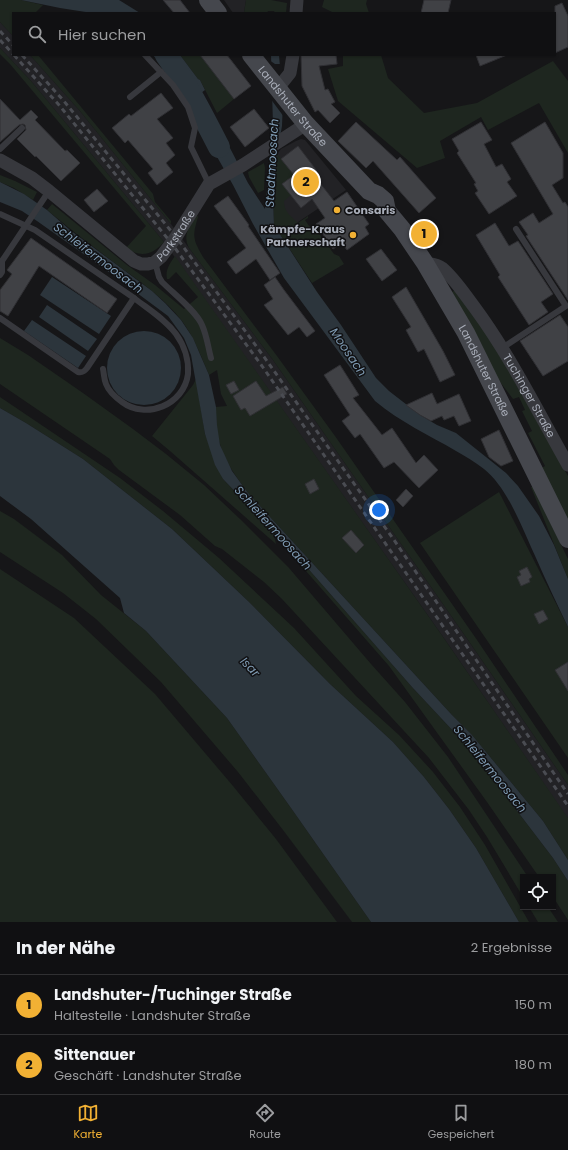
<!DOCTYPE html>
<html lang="de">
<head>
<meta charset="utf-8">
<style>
	:root { --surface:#101012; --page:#1e1e20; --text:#f1f3f6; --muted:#9c9d9f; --line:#303032; --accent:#f2b134 }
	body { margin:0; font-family:Poppins,sans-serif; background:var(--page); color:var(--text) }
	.controls { position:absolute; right:12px; bottom:12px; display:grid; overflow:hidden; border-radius:0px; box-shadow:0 1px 3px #0004 }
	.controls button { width:36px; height:36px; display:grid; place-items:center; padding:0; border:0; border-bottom:1px solid var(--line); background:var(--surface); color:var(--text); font:20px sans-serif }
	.you { position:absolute; left:379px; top:510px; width:14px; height:14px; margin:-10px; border:3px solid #fff; border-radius:50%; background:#1a73e8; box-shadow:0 0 0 6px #1a73e833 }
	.badge { display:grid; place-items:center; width:26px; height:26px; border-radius:50%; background:var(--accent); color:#111; font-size:13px; font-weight:700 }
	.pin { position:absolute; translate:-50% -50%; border:2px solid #fff; box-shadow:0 1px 4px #0006 }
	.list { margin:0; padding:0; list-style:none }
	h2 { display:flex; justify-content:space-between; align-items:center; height:52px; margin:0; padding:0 16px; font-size:17px }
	h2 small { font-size:13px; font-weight:400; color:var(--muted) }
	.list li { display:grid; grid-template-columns:26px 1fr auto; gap:12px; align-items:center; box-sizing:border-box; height:60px; padding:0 16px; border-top:1px solid var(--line) }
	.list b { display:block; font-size:15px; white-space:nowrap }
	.list p { margin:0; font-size:13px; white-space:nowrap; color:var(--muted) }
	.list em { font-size:13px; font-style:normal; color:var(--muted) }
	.icon { flex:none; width:22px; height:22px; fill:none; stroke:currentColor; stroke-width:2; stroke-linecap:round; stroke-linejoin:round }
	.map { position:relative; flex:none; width:568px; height:922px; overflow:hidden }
	.search { position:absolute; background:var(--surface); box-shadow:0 1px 3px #0004; left:12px; right:12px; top:12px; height:44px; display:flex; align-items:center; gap:10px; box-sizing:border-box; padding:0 14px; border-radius:0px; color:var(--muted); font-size:15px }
	.sheet { height:172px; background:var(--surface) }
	nav { display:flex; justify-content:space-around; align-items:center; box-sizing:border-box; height:56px; border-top:1px solid var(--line); background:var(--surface); font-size:11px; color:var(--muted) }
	nav a { display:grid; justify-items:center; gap:2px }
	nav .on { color:var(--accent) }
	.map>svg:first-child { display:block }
</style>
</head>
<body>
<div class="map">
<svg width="568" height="922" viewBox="0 0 568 922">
	<rect width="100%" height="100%" fill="#161618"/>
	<!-- built -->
	<g fill="#222225">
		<polygon points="224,0 246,0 244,13 233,13"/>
		<polygon points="0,22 13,36 13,55 30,55 80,111 171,224 273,360 468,640 568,785 568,819 441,634 164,242 31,81 0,48"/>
		<polygon points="301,139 305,140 346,190 280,234 274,177 277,154 281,149 296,141"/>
	</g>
	<!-- green -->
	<g fill="#1e261f">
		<polygon points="0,0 21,0 43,5 35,13 13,13 13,36 0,22"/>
		<polygon points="246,0 271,0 287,3 286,13 275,13 274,11 268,11 267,13 244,13"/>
		<polygon points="324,0 367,0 366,4 369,13 334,13 322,7"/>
		<path d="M0 48 31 81 164 242C152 255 141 258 126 248L146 226 10 64 0 54Z"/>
		<polygon points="30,55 38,55 153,194 155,202 171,221 171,224 80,111"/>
		<polygon points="180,55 200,55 234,99 217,113 200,80 198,79"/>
		<polygon points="343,55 381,55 388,78 424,113 477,103 553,61 568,81 568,153 539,103 488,130 481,117 440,141 445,158 417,168 338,101 328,69 343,66"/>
		<path d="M277 154 294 175 282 184 291 195 284 201C284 212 290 215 298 223L308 216V218L305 220 309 226 317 231 334 254 339 256 344 264 312 283 274 225 273 198Z"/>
		<polygon points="264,163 265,168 264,190 258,193 249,177 248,172"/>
		<polygon points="0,175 15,181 37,192 33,200 14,188 0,182"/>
		<path d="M52 204 127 265 155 285 184 309 198 297 176 272 169 279H167C165 270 170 263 175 256L441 634 568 818V860L543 821 472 735 452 715 248 493C238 479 224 461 220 444 216 432 216 419 216 407L227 406 221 394 217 370 209 375C201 356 194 337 182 321 165 299 142 283 120 267 95 248 71 230 47 210Z"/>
		<path d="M197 215 198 217C192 237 193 239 203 257L277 356 335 436 475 637 568 775V785L468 640 273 360 189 248C182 235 190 226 197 215Z"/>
		<polygon points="456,289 497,350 568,476 568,525 540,469 545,466 528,433 532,431 522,411 525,410 519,397 513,399 494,374 452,292"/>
		<polygon points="0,338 28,355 83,393 133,429 166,454 204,485 240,519 289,568 371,664 405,702 448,757 528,877 523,877 523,897 487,837 469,810 429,758 282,599 264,582 222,549 215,546 180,515 119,470 114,465 110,459 0,384"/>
		<polygon points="196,379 205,434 223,479 273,531 276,544 170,451 152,436 193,385"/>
		<polygon points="0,397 120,478 163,511 219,558 294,628 356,696 399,735 433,772 460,807 485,845 529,922 519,922 476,848 449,809 424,777 393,742 330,684 248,601 172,529 83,459 26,423 0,408"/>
		<polygon points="531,487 533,487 568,559 568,579"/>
		<polygon points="499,492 568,627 568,758 420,543"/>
		<polygon points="0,511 14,519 62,555 101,595 146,631 227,718 291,808 371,922 352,922 283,830 238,772 161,682 96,619 63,593 0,552"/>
		<polygon points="297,556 412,687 469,748 553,858 568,881 568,920 553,897 553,877 539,877 487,802 389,666 299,563"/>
		<polygon points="0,569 74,618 155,694 233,786 276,839 337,922 0,922"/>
		<polygon points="529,907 548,907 558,922 538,922"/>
	</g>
	<!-- water -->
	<g fill="#2c353c">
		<polygon points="21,0 119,0 140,13 92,13 60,8"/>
		<polygon points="153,55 180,55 198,79 200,80 205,90 201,93 204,101 191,108 159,62"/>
		<path d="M271 55H279L283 101 282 126 277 154 273 198 274 225 317 292 341 325 376 378 389 391 420 415 437 425 456 433 506 473 518 486 539 516 554 545 568 579V627C557 604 546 581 536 558 523 530 508 488 484 469 475 462 465 456 456 451 429 435 400 422 375 401L284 278 253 224 233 185 199 125 214 117 248 183 265 209 273 126Z"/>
		<polygon points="0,182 24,194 47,210 70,230 152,291 165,303 181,320 193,338 209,375 216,407 217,425 220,445 232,471 248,493 452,715 472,735 543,821 568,860 568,881 553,858 469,748 412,687 297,556 223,479 215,465 205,434 191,355 184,338 168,316 106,270 37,221 22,211 0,202"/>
		<polygon points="52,277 111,316 99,334 40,295"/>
		<polygon points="47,305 97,339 88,351 39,317"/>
		<polygon points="32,320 86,356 78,368 24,331"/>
		<circle cx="144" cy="368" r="37"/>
		<polygon points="0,408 26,423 83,459 172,529 248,601 330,684 393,742 424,777 449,809 476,848 519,922 371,922 291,808 227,718 146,631 124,613 120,598 31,519 0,496"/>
	</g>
	<!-- pier -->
	<polygon fill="#161618" points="269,60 275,64 280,64 282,62 285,101 284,117 270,98"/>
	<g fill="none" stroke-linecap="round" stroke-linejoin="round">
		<!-- river -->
		<path stroke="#2c353c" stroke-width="22" d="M166 55C187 84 203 116 219 147"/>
	</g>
	<!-- building -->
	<g fill="#404145" stroke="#303034">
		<polygon points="163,0 180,0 190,13 174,13"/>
		<polygon points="424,0 451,0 448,13 421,13"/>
		<polygon points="562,3 568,16 568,47 555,53 555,6"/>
		<polygon points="200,55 227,55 251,86 234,99"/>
		<polygon points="301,55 336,55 337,64 319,66 325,90 328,89 335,102 331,104 340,113 330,123 318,110 315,112 302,86"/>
		<polygon points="476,55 507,55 480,66"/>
		<polygon points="161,93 173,108 157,119 173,138 166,143 175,155 166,163 173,172 157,185 148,173 153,169 128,140 125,143 112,128 129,114 131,116"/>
		<polygon points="0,99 20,120 31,110 38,117 35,120 65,151 67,150 80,163 61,181 36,156 35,157 17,139 26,130 25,125 23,124 19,125 0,142"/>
		<polygon points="254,109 269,128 245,147 230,127"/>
		<polygon points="356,122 397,160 400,157 436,198 419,213 373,161 366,168 338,141"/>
		<polygon points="481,122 492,140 484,144 496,167 502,164 511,179 507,182 517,196 489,214 475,193 478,191 474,184 476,183 457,153 459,151 452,139"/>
		<polygon points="545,122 563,153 563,178 552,185 563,203 565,202 568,207 568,300 526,236 528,235 519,222 533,213 539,223 553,214 511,143"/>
		<polygon points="298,146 317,171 313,174 334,201 347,192 369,224 365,227 369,234 347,250 342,243 333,249 316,224 325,218 312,199 301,208 282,184 294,175 281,159"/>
		<polygon points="97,189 108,201 94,212 84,200"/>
		<polygon points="228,196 249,225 248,226 280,273 270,280 256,259 236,274 227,262 246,248 214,206"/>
		<polygon points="495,223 509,246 518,241 553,294 541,302 548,312 529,325 498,277 500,275 476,235"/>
		<polygon points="31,238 117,299 107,313 39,266 8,316 0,311 0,290 12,274 7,270"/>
		<polygon points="381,249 397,270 382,281 366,259"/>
		<polygon points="275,277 284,290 315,331 307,337 299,327 288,335 264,305 273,299 264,285"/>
		<polygon points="406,287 443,351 455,375 440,382 424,349 418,352 406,330 411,327 392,297"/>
		<polygon points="560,315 568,327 568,361 543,376 520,341"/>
		<polygon points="340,365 359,395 353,398 382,435 392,428 416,463 424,455 438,470 419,488 394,462 384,468 360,434 355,438 342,421 350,415 324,375"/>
		<polygon points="234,381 239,390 231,394 226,385"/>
		<polygon points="256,381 266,396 283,387 287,394 250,416 245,408 241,410 233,396"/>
		<polygon points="432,393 437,404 459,394 471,421 459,426 454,416 444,420 442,416 431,421 420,415 406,405"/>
		<polygon points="499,430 513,461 501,466 489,457 481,439"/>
		<polygon points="314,479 319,489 310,494 305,484"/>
		<polygon points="406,489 413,496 403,507 396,500"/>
		<polygon points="351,530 364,545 356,553 342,538"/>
		<polygon points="527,567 532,577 529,579 530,582 521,586 517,577 521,575 519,571"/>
		<polygon points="543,610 548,619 539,624 534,614"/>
		<polygon points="568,662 568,691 555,670"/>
	</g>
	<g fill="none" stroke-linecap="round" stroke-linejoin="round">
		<!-- lane -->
		<g stroke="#37383d" stroke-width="6">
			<polyline points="145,55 173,85 188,107 195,128 191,147 209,184"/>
			<polyline points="130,97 161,72"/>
			<polyline points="0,149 22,128"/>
			<path d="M0 214 35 230 134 298 87 368C84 372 82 373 78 372L0 318"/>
			<path d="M155 262 159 277 162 282C174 294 196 311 202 325 207 336 208 347 211 358"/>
			<polyline points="0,264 49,191"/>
			<polyline points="0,275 2,272 2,261"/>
			<polyline points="502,348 566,306 516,229"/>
			<path d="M103 369C104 374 104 379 106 384 109 392 115 397 122 402 146 420 184 405 188 374 189 360 184 345 176 334 165 319 148 309 134 298"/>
		</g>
		<!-- street -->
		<g stroke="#37383d" stroke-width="13">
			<polyline points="296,13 297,0"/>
			<polyline points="278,88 290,73 293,55"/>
			<path id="s1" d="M0 160 32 178 49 191 134 261 141 264H148L155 262 161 257 176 237 209 184 243 165 306 124"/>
			<path id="s2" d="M425 263C432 264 437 264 442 268 455 279 465 295 475 308 511 357 538 412 568 465"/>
		</g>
		<!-- secondary -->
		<g stroke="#45474d" stroke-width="18">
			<polyline points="208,0 218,13"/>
			<path id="s3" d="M251 55 306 124 369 191 378 195 385 201 387 211 402 229 425 263 466 333 568 539"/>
		</g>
		<!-- rail -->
		<g stroke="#4a4c52" stroke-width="3" stroke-dasharray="5 4" stroke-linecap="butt">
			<polyline points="0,31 13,45"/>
			<polyline points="0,40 13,54"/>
			<polyline points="14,55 59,105 172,244 262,366 568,806"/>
			<polyline points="22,55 63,100 176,237 232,313 267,361 394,540 568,794"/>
		</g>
	</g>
	<!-- markers -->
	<g fill="#f2b134" stroke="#111113" stroke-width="1.5">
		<circle cx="337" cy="210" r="4"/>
		<circle cx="353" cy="235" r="4"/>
	</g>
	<g text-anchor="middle" stroke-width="3" stroke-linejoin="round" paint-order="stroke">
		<!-- street labels -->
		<g font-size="11" fill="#a8adb8" stroke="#111113">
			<text dy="4" stroke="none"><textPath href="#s3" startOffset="66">Landshuter Straße</textPath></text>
			<text dy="4" stroke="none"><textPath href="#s1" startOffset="224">Parkstraße</textPath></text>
			<text dy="4" stroke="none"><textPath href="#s3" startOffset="397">Landshuter Straße</textPath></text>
			<text dy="4" stroke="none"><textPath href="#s2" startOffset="173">Tuchinger Straße</textPath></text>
		</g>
		<!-- poi labels -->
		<g font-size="11" font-weight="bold" fill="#a8adb8" stroke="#111113" text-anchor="start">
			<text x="345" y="214">Consaris</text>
			<text x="345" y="233" text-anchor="end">Kämpfe-Kraus<tspan x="345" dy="13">Partnerschaft</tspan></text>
		</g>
		<!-- water labels -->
		<g font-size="12" font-style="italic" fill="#7f9bb3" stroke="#111113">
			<text transform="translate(272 163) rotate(-87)" y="4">Stadtmoosach</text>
			<text transform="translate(98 258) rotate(37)" y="4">Schleifermoosach</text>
			<text transform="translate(348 352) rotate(56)" y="4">Moosach</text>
			<text transform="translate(273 528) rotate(48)" y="4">Schleifermoosach</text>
			<text transform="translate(250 667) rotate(46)" y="4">Isar</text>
			<text transform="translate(490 769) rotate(51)" y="4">Schleifermoosach</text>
		</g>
	</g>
</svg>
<div class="controls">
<button><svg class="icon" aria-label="locate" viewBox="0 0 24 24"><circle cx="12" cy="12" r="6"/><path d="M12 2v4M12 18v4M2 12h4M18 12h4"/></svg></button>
</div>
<div class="you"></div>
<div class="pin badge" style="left:424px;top:234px">1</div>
<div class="pin badge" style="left:306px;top:182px">2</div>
<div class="search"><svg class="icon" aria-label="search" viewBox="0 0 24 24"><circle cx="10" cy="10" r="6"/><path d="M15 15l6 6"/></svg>Hier suchen</div>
</div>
<section class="sheet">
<h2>In der Nähe<small>2 Ergebnisse</small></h2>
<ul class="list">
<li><span class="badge">1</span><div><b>Landshuter-/Tuchinger Straße</b><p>Haltestelle · Landshuter Straße</p></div><em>150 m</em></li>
<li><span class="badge">2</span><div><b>Sittenauer</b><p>Geschäft · Landshuter Straße</p></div><em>180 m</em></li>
</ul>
</section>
<nav>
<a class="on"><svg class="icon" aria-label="map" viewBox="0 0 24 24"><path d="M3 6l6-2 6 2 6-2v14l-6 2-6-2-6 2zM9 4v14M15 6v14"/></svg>Karte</a>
<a><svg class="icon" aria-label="directions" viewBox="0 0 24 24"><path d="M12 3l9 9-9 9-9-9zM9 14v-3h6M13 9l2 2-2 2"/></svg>Route</a>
<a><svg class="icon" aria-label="saved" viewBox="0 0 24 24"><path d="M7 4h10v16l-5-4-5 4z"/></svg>Gespeichert</a>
</nav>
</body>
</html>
